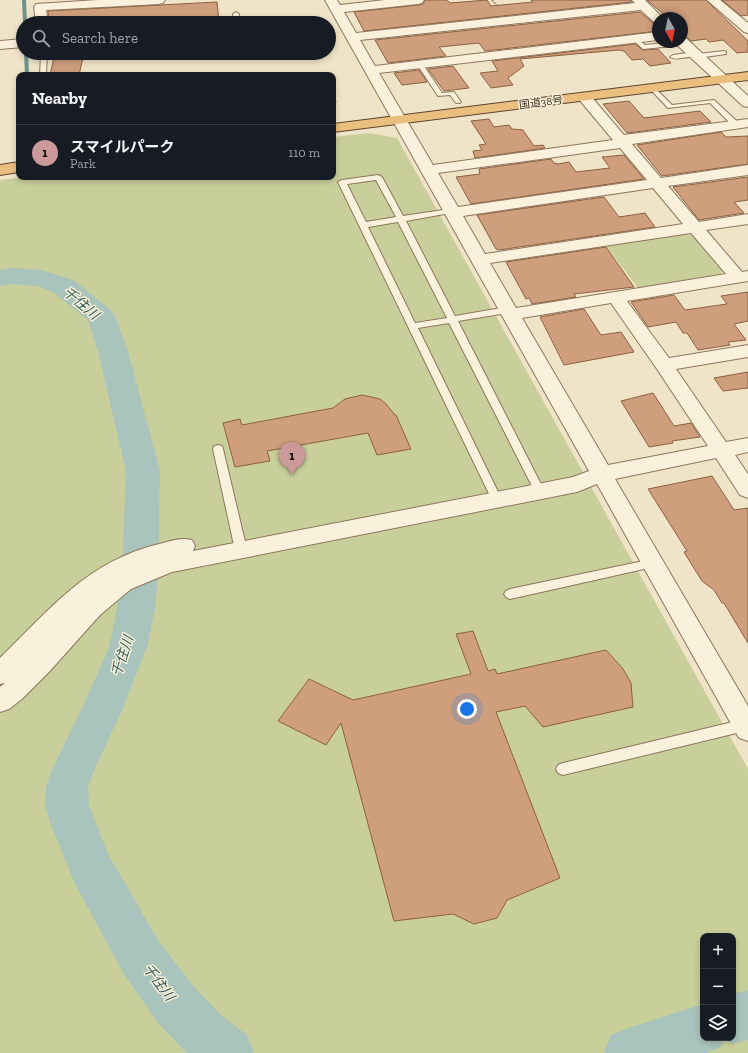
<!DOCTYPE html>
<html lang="en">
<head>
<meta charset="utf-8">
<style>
	:root { --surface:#171b24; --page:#20242c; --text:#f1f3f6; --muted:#9ea1a6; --line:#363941; --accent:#cc999b }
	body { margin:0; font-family:"Zilla Slab","Noto Sans JP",serif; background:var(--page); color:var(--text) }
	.controls { position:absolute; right:12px; bottom:12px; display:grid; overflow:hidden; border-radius:8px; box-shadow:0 2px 6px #0003 }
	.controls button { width:36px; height:36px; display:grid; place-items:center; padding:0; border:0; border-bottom:1px solid var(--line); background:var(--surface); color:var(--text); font:20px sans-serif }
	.compass { position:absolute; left:652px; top:12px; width:36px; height:36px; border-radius:50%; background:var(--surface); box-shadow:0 2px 6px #0003; rotate:171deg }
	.you { position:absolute; left:467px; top:709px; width:14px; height:14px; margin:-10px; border:3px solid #fff; border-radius:50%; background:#1a73e8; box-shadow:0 0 0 6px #1a73e833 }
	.badge { display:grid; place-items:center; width:26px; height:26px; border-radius:50%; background:var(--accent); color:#111; font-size:13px; font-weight:700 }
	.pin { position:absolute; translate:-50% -33px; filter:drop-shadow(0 1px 2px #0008) }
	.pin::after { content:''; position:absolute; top:21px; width:14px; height:12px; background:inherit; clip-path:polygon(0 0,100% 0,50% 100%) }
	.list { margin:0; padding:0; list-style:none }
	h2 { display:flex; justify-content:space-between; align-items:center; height:52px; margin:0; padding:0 16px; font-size:17px }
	h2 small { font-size:13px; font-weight:400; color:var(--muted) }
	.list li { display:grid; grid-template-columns:26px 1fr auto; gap:12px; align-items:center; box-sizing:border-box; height:56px; padding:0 16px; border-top:1px solid var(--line) }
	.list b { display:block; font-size:15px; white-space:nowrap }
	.list p { margin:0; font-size:13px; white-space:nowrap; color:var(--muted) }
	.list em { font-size:13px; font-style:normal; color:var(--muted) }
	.icon { flex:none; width:22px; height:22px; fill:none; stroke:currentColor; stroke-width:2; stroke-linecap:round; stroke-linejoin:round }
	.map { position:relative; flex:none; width:748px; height:1053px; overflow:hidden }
	.search { position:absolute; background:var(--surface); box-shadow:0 2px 6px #0003; left:16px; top:16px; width:320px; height:44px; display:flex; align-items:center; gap:10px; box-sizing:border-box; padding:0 14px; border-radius:22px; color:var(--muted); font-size:15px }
	.panel { position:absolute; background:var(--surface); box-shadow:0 2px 6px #0003; left:16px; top:72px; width:320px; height:108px; border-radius:8px }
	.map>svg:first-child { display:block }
</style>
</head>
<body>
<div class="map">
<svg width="748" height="1053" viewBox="0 0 748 1053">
	<rect width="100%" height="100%" fill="#f0e4c8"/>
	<!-- green -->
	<g fill="#c9cf9b" fill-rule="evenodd">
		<path d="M369 133 397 138 748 769V1053H0V180L25 177H333V137ZM703 936H733V1038H703Z"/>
		<polygon points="686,234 693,236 722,270 721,274 638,288 606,246"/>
	</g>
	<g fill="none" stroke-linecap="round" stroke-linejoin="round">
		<!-- stream -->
		<g fill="#6f938a" fill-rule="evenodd">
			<polygon points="22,0 26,0 27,23 23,23"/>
			<polygon points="24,53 28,53 29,75 25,75"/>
			<polygon points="333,101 336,101 337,102 333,103"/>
		</g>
		<!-- river -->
		<g fill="#a9c4bc" fill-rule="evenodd">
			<polygon points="10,268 42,270 73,280 111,310 115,316 128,351 160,471 158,574 155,609 147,647 123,708 92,775 88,788 89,805 108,854 159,942 195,988 223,1017 247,1035 254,1053 187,1053 159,1024 125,976 75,884 50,822 45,805 46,788 50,774 84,704 109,647 117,609 122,574 126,471 98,351 88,320 53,292 38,286 10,284 0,286 0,270"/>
			<polygon points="748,990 748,1040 733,1044 724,1040 721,1047 706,1053 604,1053 611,1035 629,1028 703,1004 703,1038 733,1038 733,994"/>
		</g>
	</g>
	<!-- building -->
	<g fill="#cf9f7d" stroke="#8d5f41">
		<polygon points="425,0 447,0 450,3 487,0 491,6 533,2 531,0 631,0 632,2 364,31 354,12 418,5 423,4"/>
		<polygon points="647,0 706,0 748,41 748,52 737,53 723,40 709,42 706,39 691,41 682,32 682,18 668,18"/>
		<polygon points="722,0 748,0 748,15 741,16"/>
		<polygon points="217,2 219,21 212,21 213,23 49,23 48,11"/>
		<polygon points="640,12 653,23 658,24 658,31 485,51 479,43 439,47 446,56 388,63 375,40"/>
		<polygon points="635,44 643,50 658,49 671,63 650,66 643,59 632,60 624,51 619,50 520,59 524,66 508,78 513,85 491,88 480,73 498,71 492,61"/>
		<polygon points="55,53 84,53 79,75 50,75"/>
		<polygon points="453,66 469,88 444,91 428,69"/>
		<polygon points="419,70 427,82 402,85 394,73"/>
		<polygon points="629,101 644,118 700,111 711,122 627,133 603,104"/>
		<polygon points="489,119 494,127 509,125 512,129 523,130 534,146 543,145 545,148 475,158 473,151 482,150 479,145 486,144 471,121"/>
		<polygon points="721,132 726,137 748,136 748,164 662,176 637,145"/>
		<polygon points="624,155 644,179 471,204 456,177 480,174 479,169 551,159 554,163 558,164 569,162 576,172 610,168 602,157"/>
		<polygon points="748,177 748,200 734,202 744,213 731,215 699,220 673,187"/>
		<polygon points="604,197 619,217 645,213 655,227 499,250 496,249 477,215"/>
		<polygon points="606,247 634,287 574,294 576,297 532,304 529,298 526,299 506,262"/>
		<polygon points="748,292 748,321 734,324 746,340 728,342 730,345 698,350 687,333 683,333 676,322 648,327 631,302 674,295 685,310 727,304 721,296"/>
		<polygon points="584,309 601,335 621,332 634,352 564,365 540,317"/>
		<polygon points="748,372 748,388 723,391 714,378"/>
		<polygon points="653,393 674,426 691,423 700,437 672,441 673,443 649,447 621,401"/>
		<polygon points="362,395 380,399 386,404 395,415 396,415 411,449 377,455 368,433 267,451 270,461 235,467 223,423 240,419 242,425 333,408 345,399"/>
		<polygon points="712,476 734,510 748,508 748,643 724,603 722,603 714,590 702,581 684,552 687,551 648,489"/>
		<polygon points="473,631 488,671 495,669 497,674 606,650 623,669 631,683 633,707 543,727 525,706 496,712 560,878 507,900 497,918 474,924 453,914 394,921 341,723 326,745 278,721 309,679 353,700 471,674 456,634"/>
	</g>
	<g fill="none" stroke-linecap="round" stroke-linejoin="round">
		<defs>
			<g id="service">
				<polygon points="236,12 239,14 240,23 234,23 233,14"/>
				<polygon points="635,37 645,45 683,41 686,43 683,45 643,49 632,39"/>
				<path d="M724 51 726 52V54L697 58C689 54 677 62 670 57L673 55 695 52 698 54Z"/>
				<polygon points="41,53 47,53 46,75 40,75"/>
				<polygon points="418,63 422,63 442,93 454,92 461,102 460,103 456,103 450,95 438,96 417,64"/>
				<polygon points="652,86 654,87 672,105 714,100 741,125 740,127 734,127 710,103 668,108 649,88"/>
				<path d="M378 175 382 177 403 216 450 209 454 211 450 213 406 221 455 316 507 307 511 310 507 313 458 321 545 492 544 495H536L535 492 449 323 418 328 502 500 501 503H493L492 500 338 182 342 180ZM376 180 396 217 366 222 347 184ZM398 222 447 318 415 323 368 227Z"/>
				<polygon points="218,445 222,446 223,449 247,550 245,553 241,554 237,553 235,550 213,449 214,446"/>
				<polygon points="653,559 657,560 659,563 657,566 653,567 510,599 506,597 504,594 506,591 510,589"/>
				<polygon points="745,719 748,720 748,730 745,731 563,775 558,773 556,769 558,765 563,763"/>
			</g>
			<g id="minor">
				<polygon points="98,0 165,0 163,3 159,4 46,10 48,23 36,23 34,7 36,4"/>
				<path d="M325 0H337L340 5 385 0H424L422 3 418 4 344 12 356 33 635 3 632 0H645L663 18H658V23L654 22 641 10 360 40 375 66 658 32V40L379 73 433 165 613 140 577 97 579 94 584 93 589 94 624 135 748 119V127L632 144 661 178 748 165V175L668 186 699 222 748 214V224L706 230 742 272 748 271V281L627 301 669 358 748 345V357L676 369 726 442 748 438V452L735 455 748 474V498L740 495 716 458 615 479 748 706V741L739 738 597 484 577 492 172 572 131 589 100 615 49 672 22 699 9 709 0 712V687L5 683 0 684V658C50 609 88 561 159 544 171 541 181 537 192 540L195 546 193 551 573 477 589 471ZM620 148 647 180 458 207 438 173ZM653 188 683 224 485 254 463 216ZM691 233 726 274 516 308 490 263ZM611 303 657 369 708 446 608 465 522 318Z"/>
				<polygon points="707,0 720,0 748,23 748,33 744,32"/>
				<polygon points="682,38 687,39 748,96 748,107 743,106 677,45 676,42 682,42"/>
				<polygon points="23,39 23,47 0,49 0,41"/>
			</g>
			<g id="trunk">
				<polygon points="748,72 748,80 333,132 333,124"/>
				<polygon points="19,162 19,172 0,175 0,165"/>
			</g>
		</defs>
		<!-- service casing -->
		<use href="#service" stroke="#8d765c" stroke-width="2"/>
		<!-- minor casing -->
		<use href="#minor" stroke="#8d765c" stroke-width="2"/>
		<!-- trunk casing -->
		<use href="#trunk" stroke="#5b4430" stroke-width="2"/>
		<!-- path -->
		<polyline stroke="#8d765c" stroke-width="1.5" stroke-dasharray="2 1" stroke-linecap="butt" points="492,0 498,7"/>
		<!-- service -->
		<use href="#service" fill="#faf1dc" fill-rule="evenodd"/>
		<!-- minor -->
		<use href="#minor" fill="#faf1dc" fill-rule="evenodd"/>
		<!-- trunk -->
		<use href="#trunk" fill="#eabe7c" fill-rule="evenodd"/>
	</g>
	<g text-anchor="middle" stroke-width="3" stroke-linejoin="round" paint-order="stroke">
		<!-- far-street labels -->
		<g font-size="11" fill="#3d2e20" stroke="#f7eed8">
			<text transform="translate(541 102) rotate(-7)" y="4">国道38号</text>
		</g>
		<!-- water labels -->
		<g font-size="14" font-style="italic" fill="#2f5d5a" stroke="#f7eed8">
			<text transform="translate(81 303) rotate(40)" y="5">千住川</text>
			<text transform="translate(122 656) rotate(-72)" y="5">千住川</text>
			<text transform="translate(159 982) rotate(53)" y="5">千住川</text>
		</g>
	</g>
</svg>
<div class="controls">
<button>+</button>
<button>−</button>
<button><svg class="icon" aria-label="layers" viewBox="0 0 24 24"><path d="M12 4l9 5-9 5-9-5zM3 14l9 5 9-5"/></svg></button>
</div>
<svg class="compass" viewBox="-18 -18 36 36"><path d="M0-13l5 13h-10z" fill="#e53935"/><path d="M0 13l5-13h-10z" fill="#9ea1a6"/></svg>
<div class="you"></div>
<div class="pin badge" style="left:292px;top:475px">1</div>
<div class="search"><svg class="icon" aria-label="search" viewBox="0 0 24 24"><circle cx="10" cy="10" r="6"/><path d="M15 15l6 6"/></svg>Search here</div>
<section class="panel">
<h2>Nearby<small></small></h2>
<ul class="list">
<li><span class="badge">1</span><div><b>スマイルパーク</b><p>Park</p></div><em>110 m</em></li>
</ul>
</section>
</div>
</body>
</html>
